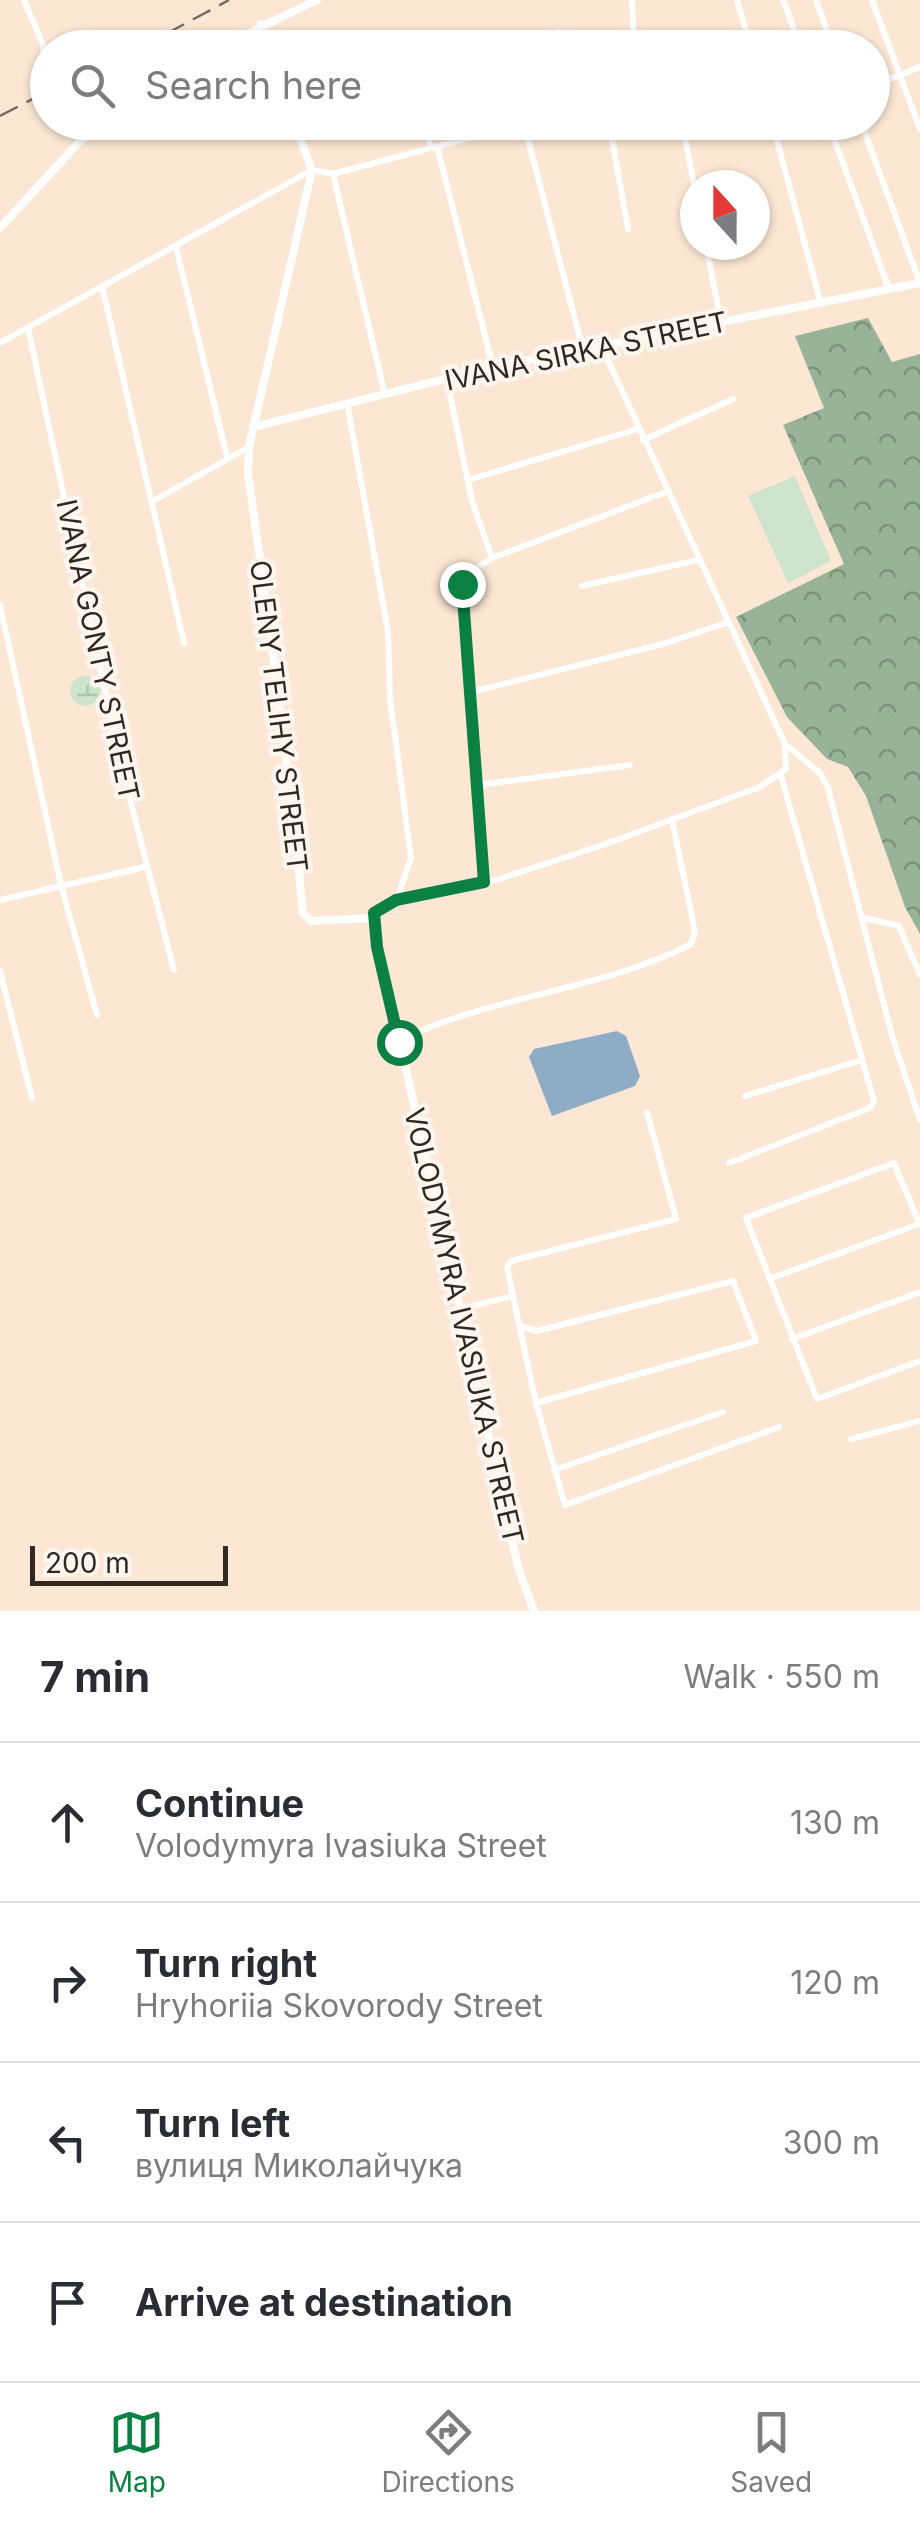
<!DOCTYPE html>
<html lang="en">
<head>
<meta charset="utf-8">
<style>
	:root { --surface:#fff; --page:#f7f7f7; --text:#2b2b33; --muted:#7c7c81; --line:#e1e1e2; --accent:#0b8043 }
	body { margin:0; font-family:Inter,sans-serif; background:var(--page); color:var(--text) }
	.compass { position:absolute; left:680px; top:170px; width:90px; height:90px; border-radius:50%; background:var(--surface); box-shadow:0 2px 8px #0004; rotate:339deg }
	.scale { position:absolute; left:30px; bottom:25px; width:198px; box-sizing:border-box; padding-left:10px; border:5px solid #302821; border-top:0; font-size:28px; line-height:35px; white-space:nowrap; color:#302821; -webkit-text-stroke:8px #fff6ef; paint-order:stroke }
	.stop { position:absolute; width:30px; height:30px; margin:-22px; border:8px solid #0b8043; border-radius:50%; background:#fff }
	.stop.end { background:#0b8043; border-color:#fff; box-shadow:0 2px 10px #0008 }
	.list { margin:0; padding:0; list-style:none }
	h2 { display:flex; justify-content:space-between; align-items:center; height:130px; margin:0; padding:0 40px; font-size:42px }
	h2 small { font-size:32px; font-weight:400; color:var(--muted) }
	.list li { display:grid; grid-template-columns:65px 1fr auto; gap:30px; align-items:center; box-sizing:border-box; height:160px; padding:0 40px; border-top:2px solid var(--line) }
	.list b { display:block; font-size:38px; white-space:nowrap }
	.list p { margin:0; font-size:32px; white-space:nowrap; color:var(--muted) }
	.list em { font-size:32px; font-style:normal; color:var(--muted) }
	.icon { flex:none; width:55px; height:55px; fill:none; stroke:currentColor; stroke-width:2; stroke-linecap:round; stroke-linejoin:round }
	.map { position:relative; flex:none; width:920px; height:1611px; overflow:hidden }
	.search { position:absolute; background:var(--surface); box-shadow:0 2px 8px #0004; left:30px; right:30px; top:30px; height:110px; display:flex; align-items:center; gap:25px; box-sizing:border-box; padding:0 35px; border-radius:55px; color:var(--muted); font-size:38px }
	.sheet { height:770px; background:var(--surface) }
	nav { display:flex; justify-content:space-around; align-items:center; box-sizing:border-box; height:140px; border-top:2px solid var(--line); background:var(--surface); font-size:28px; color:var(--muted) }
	nav a { display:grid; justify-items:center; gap:5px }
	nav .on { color:var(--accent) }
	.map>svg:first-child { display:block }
</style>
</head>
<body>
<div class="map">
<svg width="920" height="1611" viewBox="0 0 920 1611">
	<defs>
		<pattern id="forest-crowns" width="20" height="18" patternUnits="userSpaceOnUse" patternTransform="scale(2.5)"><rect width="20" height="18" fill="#99b398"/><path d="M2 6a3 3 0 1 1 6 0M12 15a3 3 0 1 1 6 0" fill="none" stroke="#7d927c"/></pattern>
		<pattern id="wetland-marsh" width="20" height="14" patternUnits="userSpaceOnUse" patternTransform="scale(2.5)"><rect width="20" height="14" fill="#cee4cd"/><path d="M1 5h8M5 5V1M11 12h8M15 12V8" fill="none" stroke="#b1c4b0"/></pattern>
	</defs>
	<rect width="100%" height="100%" fill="#fce7d4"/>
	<!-- grass -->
	<polygon fill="#cee4cd" points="795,476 831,561 788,583 748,496"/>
	<!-- forest -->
	<polygon fill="url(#forest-crowns)" points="868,318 892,362 920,354 920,934 905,907 866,796 848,767 827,759 787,717 736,617 844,564 783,425 824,408 795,336"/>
	<!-- wetland -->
	<circle fill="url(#wetland-marsh)" cx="85" cy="691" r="15"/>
	<!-- water -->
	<polygon fill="#8eacc5" points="617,1031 626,1036 640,1076 635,1086 552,1116 529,1057 534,1049"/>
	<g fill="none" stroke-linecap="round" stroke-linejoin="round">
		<!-- minor -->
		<g stroke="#fff" stroke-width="6">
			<polyline points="24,0 43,45 48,85"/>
			<polyline points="632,0 634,48"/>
			<polyline points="737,0 751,48"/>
			<polyline points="783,0 801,48"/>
			<polyline points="816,0 833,48"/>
			<polyline points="872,0 920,129"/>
			<polyline points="559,48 559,32"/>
			<polyline points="872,86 920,67"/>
			<polyline points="69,122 80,141"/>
			<polyline points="424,122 431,148"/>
			<polyline points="609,122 628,229"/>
			<polyline points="682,122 695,190"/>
			<polyline points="772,122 820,300"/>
			<polyline points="828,122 889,289"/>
			<polyline points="861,122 920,283"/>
			<polyline points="524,124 583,350"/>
			<polyline points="437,146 493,367"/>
			<polyline points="333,174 385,395"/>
			<polyline points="706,245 721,322"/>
			<polyline points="176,247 227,457"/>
			<polyline points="102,286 184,643"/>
			<polyline points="28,328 119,756 174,970"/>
			<polyline points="0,343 312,170 333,174 529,122"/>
			<polyline points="447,380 472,501 492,558"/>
			<polyline points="347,403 388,631 390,698 411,858 397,899"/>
			<polyline points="643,440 733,399"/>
			<polyline points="468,480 638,429"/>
			<polyline points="153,501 249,447"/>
			<polyline points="582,586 698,560"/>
			<polyline points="0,605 61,885 97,1015"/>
			<polyline points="471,692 663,644 726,623"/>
			<polyline points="786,745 820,773 828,788 893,1039 920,1120"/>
			<polyline points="479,785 630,765"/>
			<polyline points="484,882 464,576 492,558 666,492"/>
			<polyline points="0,900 145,867"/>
			<polyline points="372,918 396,900 496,880 603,845 760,787 786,769 785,744 602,347"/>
			<polyline points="865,918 899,926 920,975"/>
			<polyline points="0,971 32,1098"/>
			<path d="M399 1041C488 996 603 990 691 944L695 932 672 819"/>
			<polyline points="745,1096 862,1060"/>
			<polyline points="729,1163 870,1108 874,1101 781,776"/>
			<polyline points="920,1225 894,1163 746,1218 817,1399 920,1361"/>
			<polyline points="769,1279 919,1224"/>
			<polyline points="460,1309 513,1296"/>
			<polyline points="520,1326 537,1331 733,1281 756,1341 536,1403 507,1268 511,1261 676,1219 647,1112"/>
			<polyline points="792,1339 920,1292"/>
			<polyline points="536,1403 565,1505 779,1427"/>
			<polyline points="851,1439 920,1421"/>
			<polyline points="554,1470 723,1412"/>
		</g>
		<!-- tertiary -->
		<g stroke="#fff" stroke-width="8">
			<polyline points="261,24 269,48"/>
			<polyline points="218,48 317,0"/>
			<path d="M294 122 312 170 249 447 248 474C269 620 289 766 303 913L311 921 372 918 518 1567 534 1611"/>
			<polyline points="0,228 80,141 105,122"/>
			<polyline points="253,427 493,367 920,283"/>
		</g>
		<!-- rail -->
		<g stroke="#766a5e" stroke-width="2.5" stroke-dasharray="20 10" stroke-linecap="butt">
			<polyline points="140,48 229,0"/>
			<polyline points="0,116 48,91"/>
		</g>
	</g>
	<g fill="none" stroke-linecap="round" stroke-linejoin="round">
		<!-- route -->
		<polyline stroke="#0b8043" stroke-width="12" points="399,1042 377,947 374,913 396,900 484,882 462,584"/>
	</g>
	<g text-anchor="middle" stroke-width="9" stroke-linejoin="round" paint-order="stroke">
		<!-- street labels -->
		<g font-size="28" fill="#302821" stroke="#fff6ef">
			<text transform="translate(586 351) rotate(-12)" y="10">IVANA SIRKA STREET</text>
			<text transform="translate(98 650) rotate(78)" y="10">IVANA GONTY STREET</text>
			<text transform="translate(279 716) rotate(83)" y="10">OLENY TELIHY STREET</text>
			<text transform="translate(464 1326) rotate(77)" y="10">VOLODYMYRA IVASIUKA STREET</text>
		</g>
	</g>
</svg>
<svg class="compass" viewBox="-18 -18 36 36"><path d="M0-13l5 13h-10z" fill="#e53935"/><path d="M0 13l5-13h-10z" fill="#7c7c81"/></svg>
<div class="scale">200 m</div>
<div class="stop" style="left:399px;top:1042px"></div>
<div class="stop end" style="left:462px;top:584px"></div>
<div class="search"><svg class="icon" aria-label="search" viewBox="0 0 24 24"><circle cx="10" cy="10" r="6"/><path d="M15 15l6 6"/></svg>Search here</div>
</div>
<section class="sheet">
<h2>7 min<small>Walk · 550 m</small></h2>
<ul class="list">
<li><svg class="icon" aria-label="ahead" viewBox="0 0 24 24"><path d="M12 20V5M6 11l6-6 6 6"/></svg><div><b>Continue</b><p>Volodymyra Ivasiuka Street</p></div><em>130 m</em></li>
<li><svg class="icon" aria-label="right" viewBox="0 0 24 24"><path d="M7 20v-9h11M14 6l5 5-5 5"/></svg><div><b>Turn right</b><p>Hryhoriia Skovorody Street</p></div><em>120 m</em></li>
<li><svg class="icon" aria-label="left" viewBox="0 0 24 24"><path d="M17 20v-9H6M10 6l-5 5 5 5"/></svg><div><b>Turn left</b><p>вулиця Миколайчука</p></div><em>300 m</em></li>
<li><svg class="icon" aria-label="arrive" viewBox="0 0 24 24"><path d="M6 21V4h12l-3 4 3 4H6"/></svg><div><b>Arrive at destination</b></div></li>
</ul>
</section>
<nav>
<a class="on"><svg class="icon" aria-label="map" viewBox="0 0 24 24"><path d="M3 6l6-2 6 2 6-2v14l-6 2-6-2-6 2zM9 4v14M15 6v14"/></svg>Map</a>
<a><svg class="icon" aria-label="directions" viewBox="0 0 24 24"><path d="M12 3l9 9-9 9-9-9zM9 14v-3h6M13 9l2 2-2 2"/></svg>Directions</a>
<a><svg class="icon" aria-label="saved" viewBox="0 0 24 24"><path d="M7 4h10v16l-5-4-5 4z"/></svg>Saved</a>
</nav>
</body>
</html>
